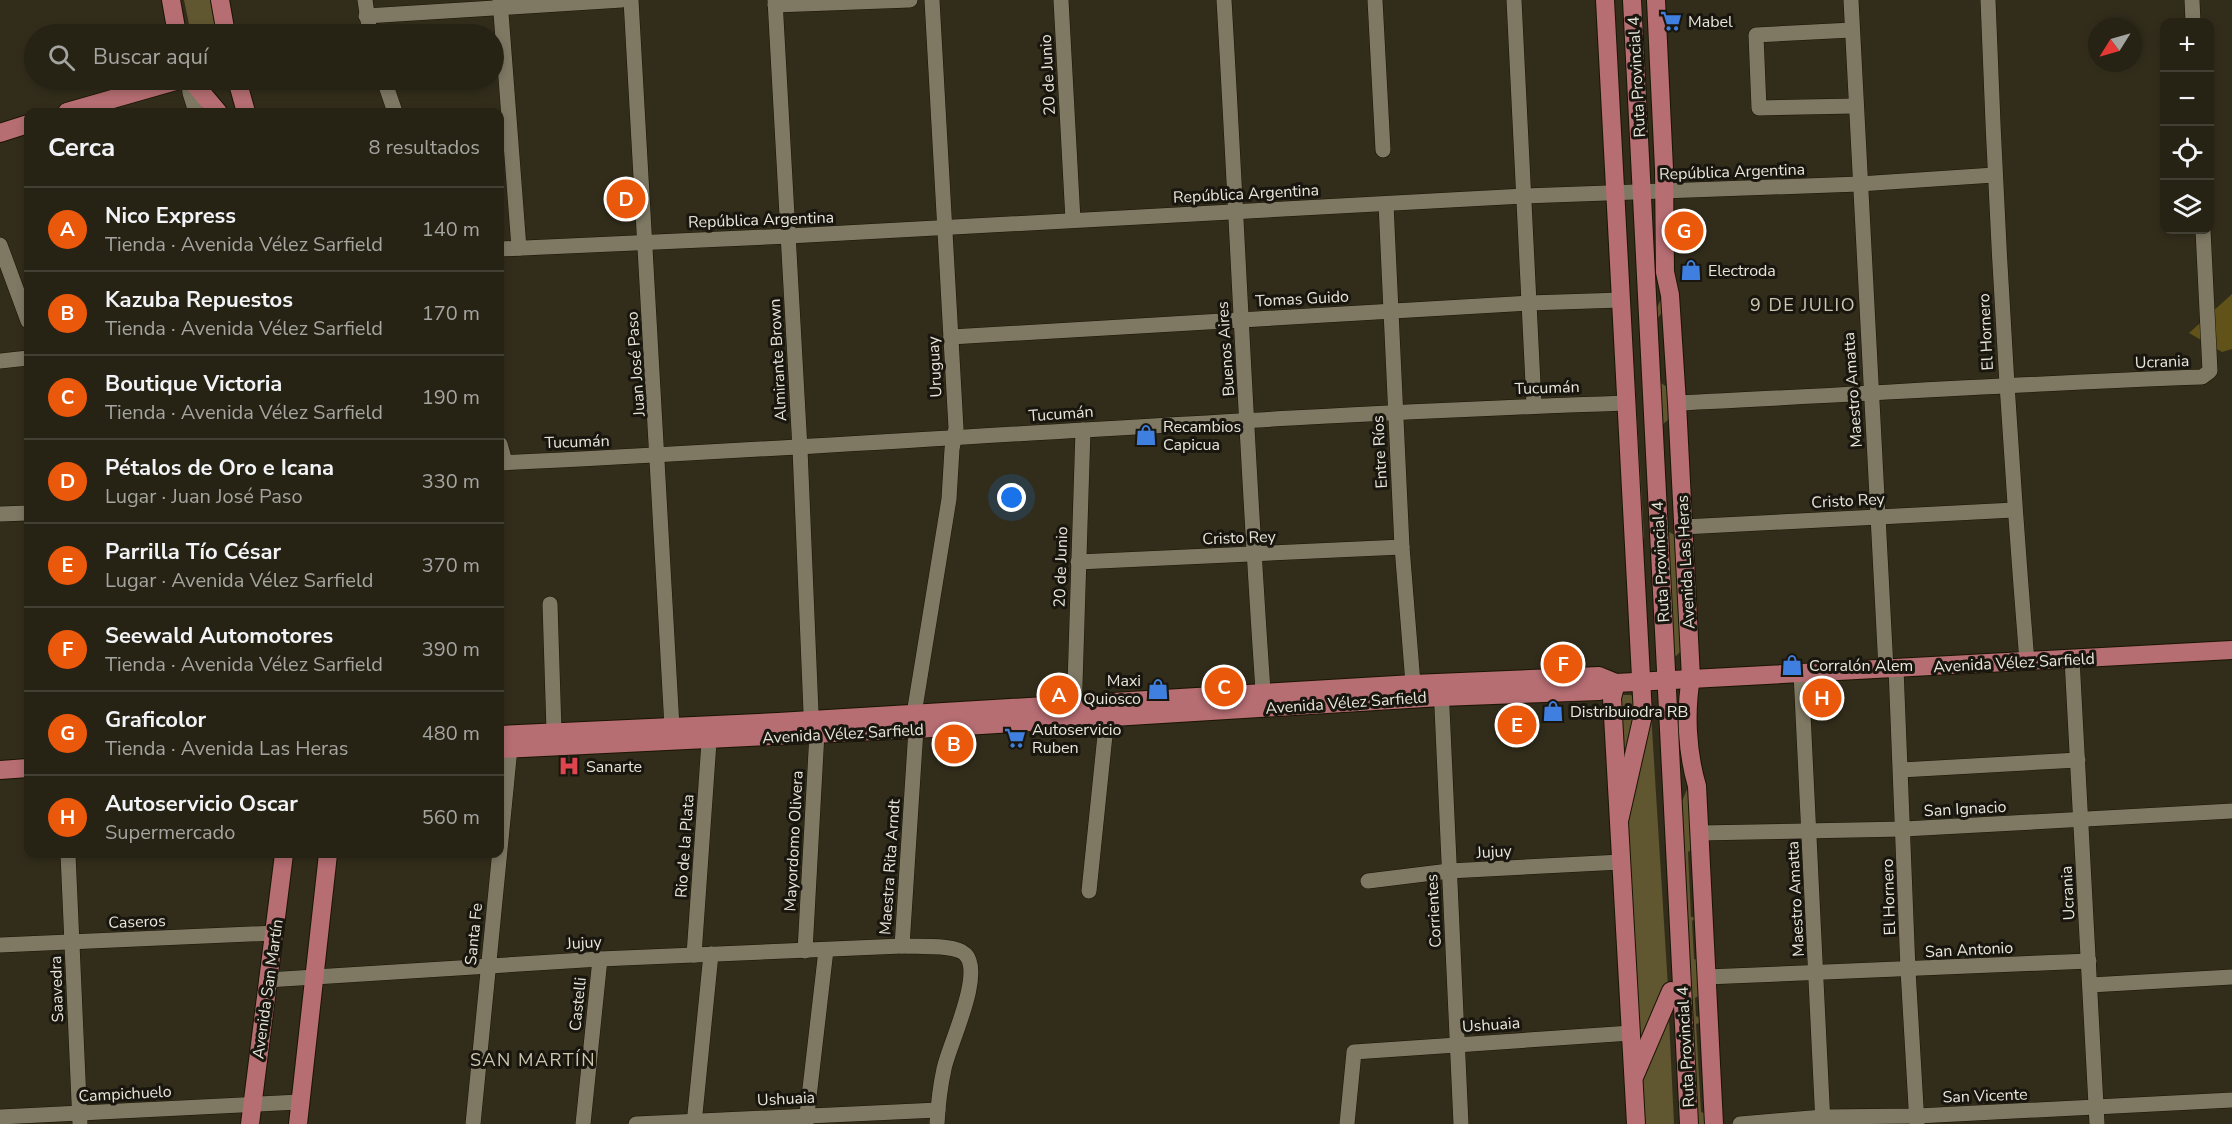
<!DOCTYPE html>
<html lang="es">
<head>
<meta charset="utf-8">
<style>
	:root { --surface:#262214; --page:#322f22; --text:#f1f3f6; --muted:#a4a4a0; --line:#423f34; --accent:#ea580c }
	body { margin:0; font-family:"Nunito Sans",sans-serif; background:var(--page); color:var(--text) }
	.controls { position:absolute; right:18px; top:18px; display:grid; overflow:hidden; border-radius:12px; box-shadow:0 3px 9px #0003 }
	.controls button { width:54px; height:54px; display:grid; place-items:center; padding:0; border:0; border-bottom:2px solid var(--line); background:var(--surface); color:var(--text); font:30px sans-serif }
	.compass { position:absolute; left:2088px; top:18px; width:54px; height:54px; border-radius:50%; background:var(--surface); box-shadow:0 3px 9px #0003; rotate:233deg }
	.you { position:absolute; left:1012px; top:498px; width:21px; height:21px; margin:-15px; border:4px solid #fff; border-radius:50%; background:#1a73e8; box-shadow:0 0 0 9px #1a73e833 }
	.badge { display:grid; place-items:center; width:39px; height:39px; border-radius:50%; background:var(--accent); color:#fff; font-size:20px; font-weight:700 }
	.pin { position:absolute; translate:-50% -50%; border:3px solid #fff; box-shadow:0 2px 6px #0006 }
	.list { margin:0; padding:0; list-style:none }
	h2 { display:flex; justify-content:space-between; align-items:center; height:78px; margin:0; padding:0 24px; font-size:26px }
	h2 small { font-size:20px; font-weight:400; color:var(--muted) }
	.list li { display:grid; grid-template-columns:39px 1fr auto; gap:18px; align-items:center; box-sizing:border-box; height:84px; padding:0 24px; border-top:2px solid var(--line) }
	.list b { display:block; font-size:22px; white-space:nowrap }
	.list p { margin:0; font-size:20px; white-space:nowrap; color:var(--muted) }
	.list em { font-size:20px; font-style:normal; color:var(--muted) }
	.icon { flex:none; width:33px; height:33px; fill:none; stroke:currentColor; stroke-width:2; stroke-linecap:round; stroke-linejoin:round }
	.map { position:relative; flex:none; width:2232px; height:1124px; overflow:hidden }
	.search { position:absolute; background:var(--surface); box-shadow:0 3px 9px #0003; left:24px; top:24px; width:480px; height:66px; display:flex; align-items:center; gap:15px; box-sizing:border-box; padding:0 21px; border-radius:33px; color:var(--muted); font-size:22px }
	.panel { position:absolute; background:var(--surface); box-shadow:0 3px 9px #0003; left:24px; top:108px; width:480px; height:750px; border-radius:12px }
	.map>svg:first-child { display:block }
</style>
</head>
<body>
<div class="map">
<svg width="2232" height="1124" viewBox="0 0 2232 1124">
	<rect width="100%" height="100%" fill="#322d1b"/>
	<!-- green -->
	<g fill="#605630">
		<polygon points="184,0 218,0 226,34 191,34"/>
		<polygon points="1625,209 1644,536 1641,553"/>
		<polygon points="1662,297 1664,310 1657,319 1661,383 1667,387 1669,419 1662,425 1667,531 1675,535 1682,650 1676,656 1674,655 1652,318"/>
		<polygon points="1619,695 1631,695 1636,701 1625,783"/>
		<polygon points="1651,713 1668,987 1640,1055 1625,839"/>
		<polygon points="1688,787 1695,847 1688,852 1691,917 1698,917 1692,921 1694,959 1700,961 1702,994 1695,998 1696,1016 1703,1019 1703,1022 1696,1024 1701,1112 1708,1114 1708,1124 1694,1124 1677,813"/>
		<polygon points="1669,1019 1674,1124 1640,1124 1638,1087"/>
	</g>
	<!-- forest -->
	<polygon fill="#605218" points="2232,294 2232,349 2222,352 2189,333"/>
	<g fill="none" stroke-linecap="round" stroke-linejoin="round">
		<defs>
			<g id="minor">
				<polyline points="365,0 370,34"/>
				<polyline points="500,0 519,248"/>
				<polyline points="631,0 672,727"/>
				<polyline points="775,0 800,449 811,712 817,733 805,951"/>
				<path d="M932 0 956 428 952 449 949 499 914 714 916 729 902 946C917 947 955 944 965 954 985 973 948 1047 944 1069 940 1087 938 1106 937 1124"/>
				<polyline points="1061,0 1073,220"/>
				<path d="M1224 0C1238 235 1247 469 1264 704"/>
				<polyline points="1375,0 1383,150"/>
				<polyline points="1514,0 1534,404"/>
				<polyline points="1851,0 1886,669"/>
				<path d="M1988 0C1996 221 2009 441 2027 662"/>
				<polyline points="2192,0 2193,22"/>
				<polyline points="775,5 910,0"/>
				<polyline points="366,16 622,0"/>
				<polyline points="1852,30 1756,35 1759,108 1855,106"/>
				<polyline points="189,80 190,93 196,112"/>
				<polyline points="384,80 395,112"/>
				<polyline points="1386,204 1402,547 1414,696"/>
				<polyline points="0,245 28,321"/>
				<polyline points="500,249 789,236 1524,196 1859,184 1994,175"/>
				<polyline points="951,337 1529,303 1621,300"/>
				<polyline points="0,361 28,358"/>
				<path d="M1677 403C1852 395 2027 383 2202 377L2210 371 2203 230"/>
				<polyline points="500,444 505,462"/>
				<path d="M500 463C875 445 1250 416 1626 403"/>
				<polyline points="0,514 28,513"/>
				<polyline points="1683,527 2014,510"/>
				<polyline points="1078,562 1402,547"/>
				<polyline points="550,604 554,731"/>
				<polyline points="2072,659 2097,1124"/>
				<polyline points="1896,668 1908,970 1917,1124"/>
				<polyline points="1801,673 1823,1124"/>
				<polyline points="1441,686 1461,1124"/>
				<polyline points="1074,716 1083,430"/>
				<polyline points="1901,770 2078,760"/>
				<polyline points="1699,833 1904,829 2232,811"/>
				<polyline points="68,854 80,1124"/>
				<polyline points="1368,881 1449,871 1621,862"/>
				<polyline points="1089,891 1108,706"/>
				<polyline points="0,945 275,933"/>
				<polyline points="694,955 710,728"/>
				<polyline points="1706,977 2089,961"/>
				<polyline points="267,980 600,959 902,946"/>
				<polyline points="2090,985 2232,977"/>
				<polyline points="0,1117 299,1102"/>
				<polyline points="806,1123 826,950"/>
				<polyline points="473,1124 511,738"/>
				<polyline points="583,1124 600,959"/>
				<polyline points="636,1124 938,1110"/>
				<polyline points="694,1124 711,954"/>
				<polyline points="1347,1124 1354,1052 1631,1033"/>
				<polyline points="1740,1124 1823,1117 1917,1116 2232,1100"/>
			</g>
			<g id="major">
				<polyline points="171,0 177,34"/>
				<polyline points="220,0 226,34"/>
				<polyline points="1605,0 1643,715 1619,821"/>
				<polyline points="1632,0 1689,1124"/>
				<path d="M1656 0 1664 169 1665 272 1670 295 1677 403 1691 678C1685 712 1687 752 1697 786L1714 1124"/>
				<polyline points="191,80 218,112"/>
				<polyline points="237,80 246,112"/>
				<polyline points="67,112 179,80"/>
				<polyline points="0,133 28,124"/>
				<polyline points="1616,683 1612,698 1636,1124"/>
				<polyline points="500,735 778,722 1413,684 1599,676 1616,683"/>
				<polyline points="500,749 916,729 1441,697 1599,691 1616,683 2232,650"/>
				<polyline points="0,770 28,768"/>
				<polyline points="1635,1075 1671,991"/>
				<polyline points="250,1124 284,854"/>
				<polyline points="298,1124 328,854"/>
			</g>
		</defs>
		<!-- minor casing -->
		<use href="#minor" stroke="#1a1504" stroke-width="16"/>
		<!-- major casing -->
		<use href="#major" stroke="#1a1504" stroke-width="20"/>
		<!-- minor -->
		<use href="#minor" stroke="#7f7964" stroke-width="15"/>
		<!-- major -->
		<use href="#major" stroke="#b66e73" stroke-width="18"/>
	</g>
	<!-- icons -->
	<defs>
		<symbol id="supermarket-bare" viewBox="-9 -9 18 18"><path d="M-6-5.5h2.5l.6 2H6L4.5 2H-2.5L-4.4-4H-6ZM-1.5 3.2a1.3 1.3 0 1 0 .1 0ZM3 3.2a1.3 1.3 0 1 0 .1 0Z" fill="#3f7fe0" stroke="#18160e" stroke-width="2.5" paint-order="stroke"/></symbol>
		<symbol id="shop-bare" viewBox="-9 -9 18 18"><path d="M-5-2.5h2.3a2.7 3.5 0 0 1 5.4 0H5L5.5 6h-11ZM-1.5-2.5h3a1.5 2.3 0 0 0-3 0Z" fill="#3f7fe0" stroke="#18160e" stroke-width="2.5" paint-order="stroke"/></symbol>
		<symbol id="hospital-bare" viewBox="-9 -9 18 18"><path d="M-5-5h3v3.5h4V-5h3V5h-3V1.5h-4V5h-3Z" fill="#e0444e" stroke="#18160e" stroke-width="2.5" paint-order="stroke"/></symbol>
	</defs>
	<g fill-rule="evenodd">
		<use href="#supermarket-bare" x="1656" y="6" width="30" height="30"/>
		<use href="#shop-bare" x="1676" y="255" width="30" height="30"/>
		<use href="#shop-bare" x="1131" y="420" width="30" height="30"/>
		<use href="#shop-bare" x="1777" y="650" width="30" height="30"/>
		<use href="#shop-bare" x="1143" y="674" width="30" height="30"/>
		<use href="#shop-bare" x="1538" y="696" width="30" height="30"/>
		<use href="#supermarket-bare" x="1000" y="723" width="30" height="30"/>
		<use href="#hospital-bare" x="554" y="751" width="30" height="30"/>
	</g>
	<g text-anchor="middle" stroke-width="6" stroke-linejoin="round" paint-order="stroke">
		<!-- poi labels -->
		<g font-size="16" fill="#e8e5da" stroke="#18160e" text-anchor="start">
			<text x="1688" y="27">Mabel</text>
			<text x="1708" y="276">Electroda</text>
			<text x="1163" y="432">Recambios<tspan x="1163" dy="18">Capicua</tspan></text>
			<text x="1809" y="671">Corralón Alem</text>
			<text x="1141" y="686" text-anchor="end">Maxi<tspan x="1141" dy="18">Quiosco</tspan></text>
			<text x="1570" y="717">Distribuiodra RB</text>
			<text x="1032" y="735">Autoservicio<tspan x="1032" dy="18">Ruben</tspan></text>
			<text x="586" y="772">Sanarte</text>
		</g>
		<!-- street labels -->
		<g font-size="16" fill="#e8e5da" stroke="#18160e">
			<text transform="translate(1047 75) rotate(-93)" y="6">20 de Junio</text>
			<text transform="translate(1636 77) rotate(-93)" y="6">Ruta Provincial 4</text>
			<text transform="translate(1732 171) rotate(-2)" y="6">República Argentina</text>
			<text transform="translate(1246 193) rotate(-3)" y="6">República Argentina</text>
			<text transform="translate(761 219) rotate(-2)" y="6">República Argentina</text>
			<text transform="translate(1302 298) rotate(-3)" y="6">Tomas Guido</text>
			<text transform="translate(1985 332) rotate(-93)" y="6">El Hornero</text>
			<text transform="translate(1225 349) rotate(-94)" y="6">Buenos Aires</text>
			<text transform="translate(777 360) rotate(-93)" y="6">Almirante Brown</text>
			<text transform="translate(2162 361) rotate(-2)" y="6">Ucrania</text>
			<text transform="translate(635 364) rotate(-94)" y="6">Juan José Paso</text>
			<text transform="translate(934 367) rotate(-93)" y="6">Uruguay</text>
			<text transform="translate(1547 387) rotate(-2)" y="6">Tucumán</text>
			<text transform="translate(1852 390) rotate(-94)" y="6">Maestro Amatta</text>
			<text transform="translate(1061 413) rotate(-4)" y="6">Tucumán</text>
			<text transform="translate(577 441) rotate(-2)" y="6">Tucumán</text>
			<text transform="translate(1379 452) rotate(-93)" y="6">Entre Ríos</text>
			<text transform="translate(1848 500) rotate(-3)" y="6">Cristo Rey</text>
			<text transform="translate(1239 537) rotate(-2)" y="6">Cristo Rey</text>
			<text transform="translate(1660 562) rotate(-93)" y="6">Ruta Provincial 4</text>
			<text transform="translate(1685 562) rotate(-93)" y="6">Avenida Las Heras</text>
			<text transform="translate(1060 567) rotate(-88)" y="6">20 de Junio</text>
			<text transform="translate(2014 662) rotate(-3)" y="6">Avenida Vélez Sarfield</text>
			<text transform="translate(1346 702) rotate(-4)" y="6">Avenida Vélez Sarfield</text>
			<text transform="translate(843 733) rotate(-3)" y="6">Avenida Vélez Sarfield</text>
			<text transform="translate(1965 808) rotate(-3)" y="6">San Ignacio</text>
			<text transform="translate(793 841) rotate(-87)" y="6">Mayordomo Olivera</text>
			<text transform="translate(684 846) rotate(-86)" y="6">Rio de la Plata</text>
			<text transform="translate(1494 851) rotate(-3)" y="6">Jujuy</text>
			<text transform="translate(889 867) rotate(-86)" y="6">Maestra Rita Arndt</text>
			<text transform="translate(2067 893) rotate(-93)" y="6">Ucrania</text>
			<text transform="translate(1888 897) rotate(-92)" y="6">El Hornero</text>
			<text transform="translate(1795 899) rotate(-93)" y="6">Maestro Amatta</text>
			<text transform="translate(1433 911) rotate(-93)" y="6">Corrientes</text>
			<text transform="translate(137 921) rotate(-2)" y="6">Caseros</text>
			<text transform="translate(473 934) rotate(-84)" y="6">Santa Fe</text>
			<text transform="translate(584 942) rotate(-3)" y="6">Jujuy</text>
			<text transform="translate(1969 949) rotate(-3)" y="6">San Antonio</text>
			<text transform="translate(56 989) rotate(-92)" y="6">Saavedra</text>
			<text transform="translate(267 989) rotate(-82)" y="6">Avenida San Martín</text>
			<text transform="translate(577 1004) rotate(-84)" y="6">Castelli</text>
			<text transform="translate(1491 1024) rotate(-4)" y="6">Ushuaia</text>
			<text transform="translate(1685 1047) rotate(-93)" y="6">Ruta Provincial 4</text>
			<text transform="translate(125 1093) rotate(-3)" y="6">Campichuelo</text>
			<text transform="translate(1985 1095) rotate(-2)" y="6">San Vicente</text>
			<text transform="translate(786 1098) rotate(-3)" y="6">Ushuaia</text>
		</g>
		<!-- neighbourhood labels -->
		<g font-size="18" letter-spacing="1.5" fill="#cec8b1" stroke="#18160e">
			<text x="1803" y="311">9 DE JULIO</text>
			<text x="533" y="1066">SAN MARTÍN</text>
		</g>
	</g>
</svg>
<div class="controls">
<button>+</button>
<button>−</button>
<button><svg class="icon" aria-label="locate" viewBox="0 0 24 24"><circle cx="12" cy="12" r="6"/><path d="M12 2v4M12 18v4M2 12h4M18 12h4"/></svg></button>
<button><svg class="icon" aria-label="layers" viewBox="0 0 24 24"><path d="M12 4l9 5-9 5-9-5zM3 14l9 5 9-5"/></svg></button>
</div>
<svg class="compass" viewBox="-18 -18 36 36"><path d="M0-13l5 13h-10z" fill="#e53935"/><path d="M0 13l5-13h-10z" fill="#a4a4a0"/></svg>
<div class="you"></div>
<div class="pin badge" style="left:1059px;top:695px">A</div>
<div class="pin badge" style="left:954px;top:744px">B</div>
<div class="pin badge" style="left:1224px;top:687px">C</div>
<div class="pin badge" style="left:626px;top:199px">D</div>
<div class="pin badge" style="left:1517px;top:725px">E</div>
<div class="pin badge" style="left:1563px;top:664px">F</div>
<div class="pin badge" style="left:1684px;top:231px">G</div>
<div class="pin badge" style="left:1822px;top:698px">H</div>
<div class="search"><svg class="icon" aria-label="search" viewBox="0 0 24 24"><circle cx="10" cy="10" r="6"/><path d="M15 15l6 6"/></svg>Buscar aquí</div>
<section class="panel">
<h2>Cerca<small>8 resultados</small></h2>
<ul class="list">
<li><span class="badge">A</span><div><b>Nico Express</b><p>Tienda · Avenida Vélez Sarfield</p></div><em>140 m</em></li>
<li><span class="badge">B</span><div><b>Kazuba Repuestos</b><p>Tienda · Avenida Vélez Sarfield</p></div><em>170 m</em></li>
<li><span class="badge">C</span><div><b>Boutique Victoria</b><p>Tienda · Avenida Vélez Sarfield</p></div><em>190 m</em></li>
<li><span class="badge">D</span><div><b>Pétalos de Oro e Icana</b><p>Lugar · Juan José Paso</p></div><em>330 m</em></li>
<li><span class="badge">E</span><div><b>Parrilla Tío César</b><p>Lugar · Avenida Vélez Sarfield</p></div><em>370 m</em></li>
<li><span class="badge">F</span><div><b>Seewald Automotores</b><p>Tienda · Avenida Vélez Sarfield</p></div><em>390 m</em></li>
<li><span class="badge">G</span><div><b>Graficolor</b><p>Tienda · Avenida Las Heras</p></div><em>480 m</em></li>
<li><span class="badge">H</span><div><b>Autoservicio Oscar</b><p>Supermercado</p></div><em>560 m</em></li>
</ul>
</section>
</div>
</body>
</html>
